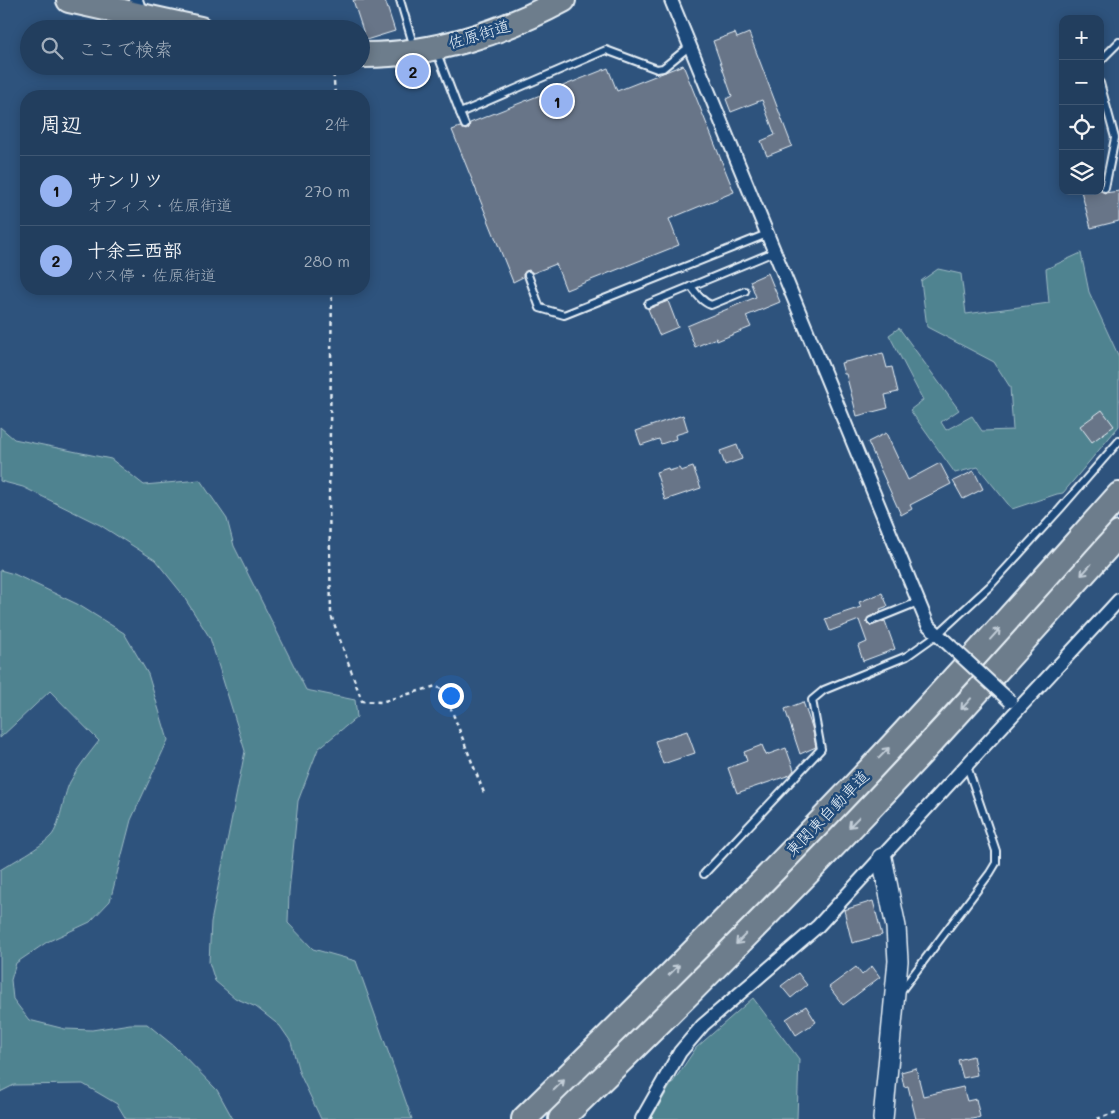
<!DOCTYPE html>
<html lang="ja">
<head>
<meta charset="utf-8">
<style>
	:root { --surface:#223e5e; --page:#2a4564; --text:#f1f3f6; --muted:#a2aebc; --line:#3f5773; --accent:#95b2f1 }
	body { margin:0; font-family:Mali,"Klee One",sans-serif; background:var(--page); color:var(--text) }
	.controls { position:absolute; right:15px; top:15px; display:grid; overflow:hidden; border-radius:10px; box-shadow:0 2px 12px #0003 }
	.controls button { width:45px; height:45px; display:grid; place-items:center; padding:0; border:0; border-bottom:1px solid var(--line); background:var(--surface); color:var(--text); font:25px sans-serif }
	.you { position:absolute; left:450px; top:695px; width:18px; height:18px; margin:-12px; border:4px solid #fff; border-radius:50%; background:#1a73e8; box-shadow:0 0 0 8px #1a73e833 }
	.badge { display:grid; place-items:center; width:32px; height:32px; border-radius:50%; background:var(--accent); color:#111; font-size:16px; font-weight:700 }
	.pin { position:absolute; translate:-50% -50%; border:2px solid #fff; box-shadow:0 1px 5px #0006 }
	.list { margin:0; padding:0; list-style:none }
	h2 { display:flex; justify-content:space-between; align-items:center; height:65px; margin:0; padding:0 20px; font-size:21px }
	h2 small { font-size:16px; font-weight:400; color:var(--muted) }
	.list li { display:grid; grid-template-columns:32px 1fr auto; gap:15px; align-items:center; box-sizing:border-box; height:70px; padding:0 20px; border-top:1px solid var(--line) }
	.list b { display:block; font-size:19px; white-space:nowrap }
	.list p { margin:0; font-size:16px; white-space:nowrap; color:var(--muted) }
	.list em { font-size:16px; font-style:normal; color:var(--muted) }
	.icon { flex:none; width:28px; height:28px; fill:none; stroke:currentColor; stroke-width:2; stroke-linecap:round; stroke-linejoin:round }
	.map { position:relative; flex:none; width:1119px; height:1119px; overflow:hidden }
	.search { position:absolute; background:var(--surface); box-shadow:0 2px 12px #0003; left:20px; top:20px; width:350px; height:55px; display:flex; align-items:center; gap:12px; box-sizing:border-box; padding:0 18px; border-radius:28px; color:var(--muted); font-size:19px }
	.panel { position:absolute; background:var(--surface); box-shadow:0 2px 12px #0003; left:20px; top:90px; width:350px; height:205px; border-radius:20px }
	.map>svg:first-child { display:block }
</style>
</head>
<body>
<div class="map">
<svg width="1119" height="1119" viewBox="0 0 1119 1119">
	<rect width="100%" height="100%" fill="#2e537d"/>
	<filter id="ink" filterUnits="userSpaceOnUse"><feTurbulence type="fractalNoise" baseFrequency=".02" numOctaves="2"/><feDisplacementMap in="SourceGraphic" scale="10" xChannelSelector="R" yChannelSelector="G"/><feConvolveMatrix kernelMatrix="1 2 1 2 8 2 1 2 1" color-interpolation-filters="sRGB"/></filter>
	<g filter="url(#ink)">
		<!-- green -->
		<g fill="#508390" stroke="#9cbac4">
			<polygon points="1081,253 1089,292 1119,357 1119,426 1063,493 1057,494 1012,509 978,467 955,473 910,410 923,400 889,335 899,328 959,410 941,422 946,430 972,416 982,431 1013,430 1010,387 994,362 927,327 921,281 938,269 961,274 966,314 1049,303 1046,269"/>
			<polygon points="0,427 14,439 111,459 144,485 200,480 227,519 234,546 306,690 355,700 357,717 318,749 298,801 289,892 288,923 313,949 356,961 412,1119 321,1119 299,1072 291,1042 280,1026 256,1007 235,998 215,981 209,962 211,922 245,751 210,638 180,591 155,560 100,525 23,487 0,481"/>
			<path d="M0 570 14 574 77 604 124 633 148 674 168 740 131 820 110 901 90 922 47 942 16 963 11 980 13 999 29 1020 65 1029 92 1030 130 1024H147L174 1046 217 1090 233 1119H126L117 1104 83 1084 14 1085 0 1092V870C14 861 40 848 51 836 60 827 63 796 70 782 78 767 89 754 99 741L50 691 0 738Z"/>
			<polygon points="753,998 799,1059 797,1119 651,1119 669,1088 696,1048"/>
		</g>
		<!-- building -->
		<g fill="#687588" stroke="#e8f1f8">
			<polygon points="353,0 385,0 395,31 366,40"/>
			<polygon points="735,33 737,38 749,33 792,146 767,156 761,141 775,135 762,100 731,112 726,99 732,96 713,41"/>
			<polygon points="683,65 734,192 669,219 679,245 566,290 556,264 533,273 529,270 526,271 523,274 523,277 513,282 452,130 460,127 466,130 469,128 470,123 608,68 617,91"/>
			<polygon points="1081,191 1101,191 1105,193 1119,191 1119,221 1091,228"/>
			<polygon points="768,273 780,302 746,316 751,327 717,341 716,338 695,347 687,326 756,297 750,281"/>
			<polygon points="668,301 678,327 659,335 648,309"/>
			<polygon points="883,353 887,368 892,367 898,392 885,395 888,408 857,416 846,374 844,374 841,363"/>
			<polygon points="1102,410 1114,426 1092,442 1080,426"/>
			<polygon points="683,415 688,431 675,435 676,439 661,444 659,439 641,445 636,431"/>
			<polygon points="886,433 908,480 940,463 951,484 910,505 912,509 901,515 868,442"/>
			<polygon points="737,445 742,459 725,465 720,451"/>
			<polygon points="693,467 701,488 665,500 656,472 668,468 669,471 679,468 681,471"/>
			<polygon points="974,471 983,489 963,499 953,481"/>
			<polygon points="882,593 888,606 880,609 881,612 869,617 866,622 871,626 885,621 895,649 863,661 858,646 867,642 859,620 830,631 825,619 861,607 859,602"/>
			<polygon points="803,702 812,727 816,747 800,754 785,709"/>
			<polygon points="687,731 695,753 663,764 655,741"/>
			<polygon points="762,745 766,755 786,748 794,770 790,775 737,793 728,768 747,761 744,752"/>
			<polygon points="873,901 882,935 852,943 844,910"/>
			<polygon points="872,966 880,977 843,1005 829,987 856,967 862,975"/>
			<polygon points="798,973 807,985 791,998 781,986"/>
			<polygon points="806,1006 816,1022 796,1035 786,1019"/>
			<polygon points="973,1056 977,1075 963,1078 958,1060"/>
			<polygon points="916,1068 923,1096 963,1087 967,1101 976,1099 980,1117 973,1119 916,1119 908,1086 904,1087 901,1072"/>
		</g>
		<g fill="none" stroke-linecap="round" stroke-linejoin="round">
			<defs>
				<g id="lane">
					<polyline points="400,0 414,47"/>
					<polyline points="437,53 460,113 606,50 657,69 663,68 690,46"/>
					<polyline points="1100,61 1119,42"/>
					<polyline points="1100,83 1115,138 1105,188"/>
					<polyline points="460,113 465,125"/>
					<polyline points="528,275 540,308 564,315 767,234"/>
					<path d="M691 286C696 293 702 302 711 305L745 291"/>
					<polyline points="648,304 774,252"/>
					<polyline points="871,621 918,602"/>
					<polyline points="704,874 821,749 812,700 824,690 907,656 938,634 990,586 1060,509 1119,441"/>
					<polyline points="901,991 990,873 996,863 996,851 967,766"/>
				</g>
				<g id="street">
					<polyline points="136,0 141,15"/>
					<polyline points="671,0 928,625 945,641"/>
					<polyline points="642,1119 680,1052 703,1025 818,926 1119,600"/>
				</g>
				<polyline id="secondary" points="882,858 896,927 898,961 883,1119"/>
				<g id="highway">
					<polyline points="69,0 200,29"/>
					<path d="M361 55C430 56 502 33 563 0"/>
					<path d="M524 1119C666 981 806 841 939 695 1000 629 1059 562 1119 495"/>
					<path d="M561 1119C697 987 831 852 959 712 1013 653 1066 593 1119 534"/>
				</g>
			</defs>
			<!-- lane casing -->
			<use href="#lane" stroke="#e8f1f8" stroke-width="10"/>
			<!-- street casing -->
			<use href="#street" stroke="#e8f1f8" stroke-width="16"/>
			<!-- secondary casing -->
			<use href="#secondary" stroke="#e8f1f8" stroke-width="22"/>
			<!-- highway casing -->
			<use href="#highway" stroke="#e8f1f8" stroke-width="28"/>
			<!-- path -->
			<g stroke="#e8f1f8" stroke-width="2.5" stroke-dasharray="4 4" stroke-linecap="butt">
				<polyline points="333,66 335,96"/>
				<polyline points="332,289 329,499 331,615 362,701 381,702 436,686 444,691 484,793"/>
				<polyline points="1097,1119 1119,1111"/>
			</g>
			<!-- lane -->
			<use href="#lane" stroke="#1f4a7a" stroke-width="6"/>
			<!-- street -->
			<use href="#street" stroke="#1f4a7a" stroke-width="12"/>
			<!-- secondary -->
			<use href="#secondary" stroke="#1f4a7a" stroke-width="19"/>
			<!-- highway -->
			<use href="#highway" stroke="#6d7d8c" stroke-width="24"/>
			<defs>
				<polyline id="street-bridge" points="945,641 1010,701"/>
			</defs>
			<!-- street-bridge casing -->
			<use href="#street-bridge" stroke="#e8f1f8" stroke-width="16" stroke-linecap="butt"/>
			<!-- street-bridge -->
			<use href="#street-bridge" stroke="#1f4a7a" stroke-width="12"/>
		</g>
		<!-- one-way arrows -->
		<defs><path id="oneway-shaft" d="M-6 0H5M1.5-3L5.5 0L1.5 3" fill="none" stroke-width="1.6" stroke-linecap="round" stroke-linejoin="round" transform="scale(1.25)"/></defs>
		<g stroke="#c3ced8">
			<use href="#oneway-shaft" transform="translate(1086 570) rotate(132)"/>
			<use href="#oneway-shaft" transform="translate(995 634) rotate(-48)"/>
			<use href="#oneway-shaft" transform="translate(966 704) rotate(132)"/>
			<use href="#oneway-shaft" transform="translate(884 753) rotate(-46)"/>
			<use href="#oneway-shaft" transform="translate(854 822) rotate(134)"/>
			<use href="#oneway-shaft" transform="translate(741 939) rotate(134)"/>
			<use href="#oneway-shaft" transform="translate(674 970) rotate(-45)"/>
			<use href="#oneway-shaft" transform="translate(559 1085) rotate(-44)"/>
		</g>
	</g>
	<g text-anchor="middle" stroke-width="5" stroke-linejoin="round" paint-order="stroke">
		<!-- street labels -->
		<g font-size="16" fill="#e8f1f8" stroke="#1f4a7a">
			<text transform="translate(479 34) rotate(-17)" y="6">佐原街道</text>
			<text transform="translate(827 813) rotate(-46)" y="6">東関東自動車道</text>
		</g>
	</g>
</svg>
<div class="controls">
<button>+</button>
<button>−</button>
<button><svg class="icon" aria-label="locate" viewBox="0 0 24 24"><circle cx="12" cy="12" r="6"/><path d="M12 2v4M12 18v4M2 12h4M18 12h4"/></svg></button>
<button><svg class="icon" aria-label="layers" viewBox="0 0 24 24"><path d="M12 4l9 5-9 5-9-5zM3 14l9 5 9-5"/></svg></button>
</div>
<div class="you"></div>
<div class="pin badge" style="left:557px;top:101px">1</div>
<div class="pin badge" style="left:413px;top:71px">2</div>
<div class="search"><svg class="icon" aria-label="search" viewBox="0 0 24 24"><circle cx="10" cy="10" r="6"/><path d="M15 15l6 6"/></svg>ここで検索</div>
<section class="panel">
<h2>周辺<small>2件</small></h2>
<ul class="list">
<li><span class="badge">1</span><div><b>サンリツ</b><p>オフィス · 佐原街道</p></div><em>270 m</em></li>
<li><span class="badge">2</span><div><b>十余三西部</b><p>バス停 · 佐原街道</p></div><em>280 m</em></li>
</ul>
</section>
</div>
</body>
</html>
